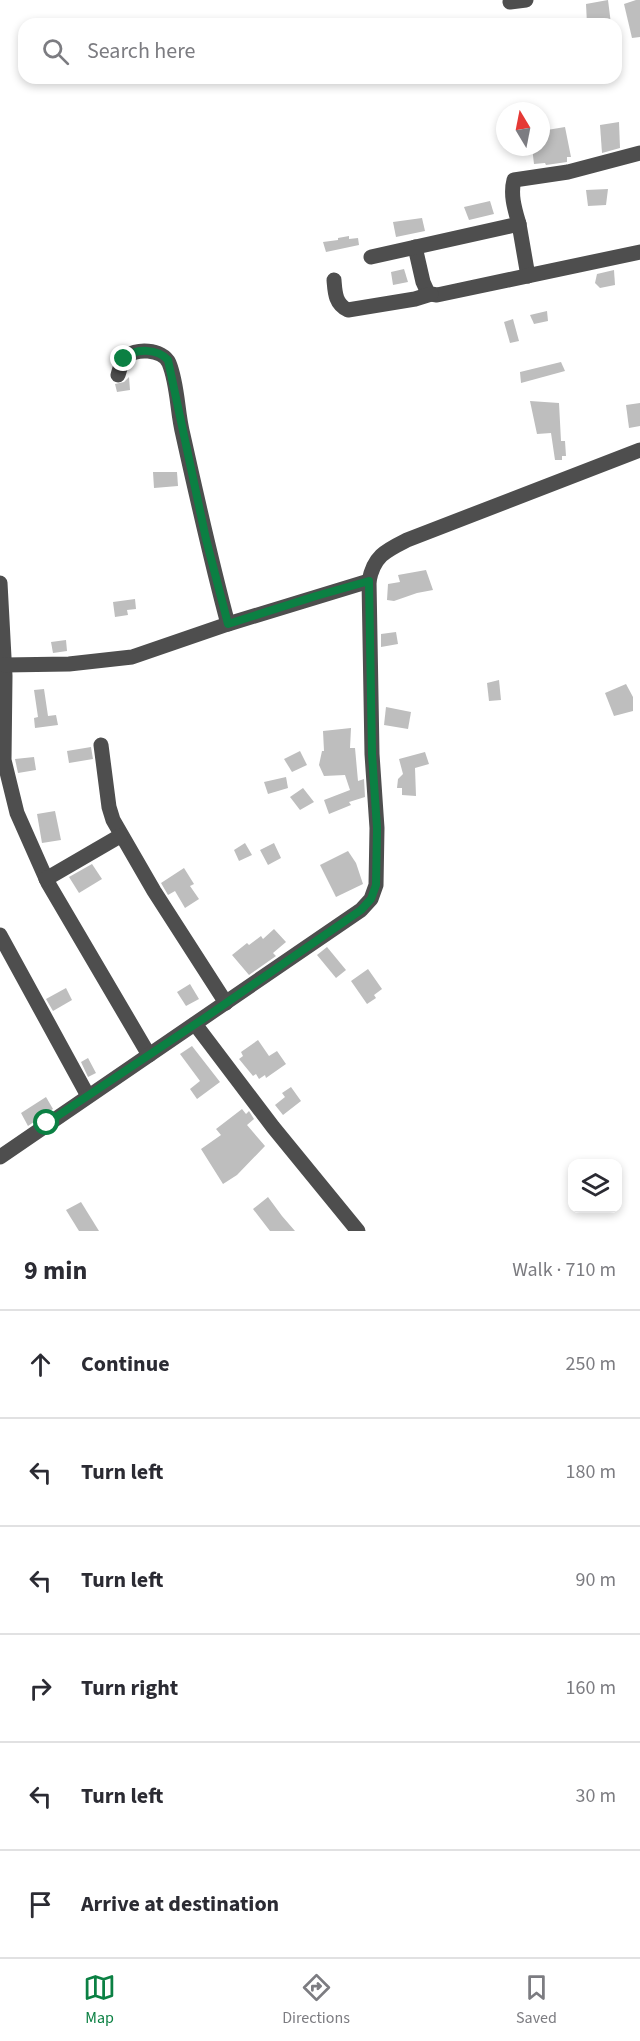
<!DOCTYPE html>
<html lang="en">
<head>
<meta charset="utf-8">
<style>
	:root { --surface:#fff; --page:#f2f2f3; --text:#2b2b33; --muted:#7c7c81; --line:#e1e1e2; --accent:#0b8043 }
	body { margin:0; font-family:"Source Sans 3",sans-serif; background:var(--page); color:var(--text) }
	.controls { position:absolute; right:18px; bottom:18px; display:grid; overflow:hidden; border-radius:12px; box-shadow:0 3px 9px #0003 }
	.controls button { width:54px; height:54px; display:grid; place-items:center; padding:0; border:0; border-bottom:2px solid var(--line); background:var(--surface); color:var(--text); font:30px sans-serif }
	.compass { position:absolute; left:496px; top:102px; width:54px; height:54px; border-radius:50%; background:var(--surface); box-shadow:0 3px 9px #0003; rotate:350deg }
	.stop { position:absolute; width:18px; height:18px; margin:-14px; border:4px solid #0b8043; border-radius:50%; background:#fff }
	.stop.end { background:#0b8043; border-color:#fff; box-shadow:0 2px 6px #0008 }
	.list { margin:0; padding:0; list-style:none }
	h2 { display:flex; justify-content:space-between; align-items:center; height:78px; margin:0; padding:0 24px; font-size:26px }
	h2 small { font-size:20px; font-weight:400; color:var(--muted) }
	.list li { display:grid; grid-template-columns:39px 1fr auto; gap:18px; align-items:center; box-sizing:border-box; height:108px; padding:0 24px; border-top:2px solid var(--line) }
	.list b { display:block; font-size:22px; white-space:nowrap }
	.list em { font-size:20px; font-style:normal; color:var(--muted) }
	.icon { flex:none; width:33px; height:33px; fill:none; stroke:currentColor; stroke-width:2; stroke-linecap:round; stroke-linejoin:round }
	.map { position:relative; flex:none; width:640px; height:1231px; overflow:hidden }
	.search { position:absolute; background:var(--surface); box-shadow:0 3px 9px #0003; left:18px; right:18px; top:18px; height:66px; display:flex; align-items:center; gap:15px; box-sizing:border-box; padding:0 21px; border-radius:18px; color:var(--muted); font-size:22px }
	.sheet { height:726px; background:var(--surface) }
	nav { display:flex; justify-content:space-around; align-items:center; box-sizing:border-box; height:84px; border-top:2px solid var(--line); background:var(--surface); font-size:16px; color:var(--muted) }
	nav a { display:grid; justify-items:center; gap:3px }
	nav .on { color:var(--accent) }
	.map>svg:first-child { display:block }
</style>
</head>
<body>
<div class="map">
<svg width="640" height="1231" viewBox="0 0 640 1231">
	<rect width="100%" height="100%" fill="#fff"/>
	<!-- building -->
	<g fill="#bebebe">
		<polygon points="608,0 611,24 587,24 586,4"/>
		<polygon points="636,0 640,0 640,37 632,38 624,4"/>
		<polygon points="619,122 620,148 602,153 600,125"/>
		<polygon points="565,127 571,157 567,157 567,162 546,165 545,163 534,164 532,147 541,147 541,131"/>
		<polygon points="608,189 606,205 588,206 586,190"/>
		<polygon points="490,201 494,214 469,220 464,207"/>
		<polygon points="422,218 425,231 396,237 393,222"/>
		<polygon points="349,236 349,239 358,238 359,245 326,252 323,242 338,240 338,238"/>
		<polygon points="404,269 408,282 393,285 391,272"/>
		<polygon points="614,270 615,285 600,288 595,283 597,274"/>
		<polygon points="547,311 548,321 534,324 530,315"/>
		<polygon points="513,319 519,341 510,343 504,322"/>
		<polygon points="561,362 565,371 521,383 520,372"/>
		<polygon points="129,377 130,390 117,392 115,384 124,382"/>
		<polygon points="530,401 559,403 561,441 565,441 566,456 562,456 562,460 555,460 551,433 537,434"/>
		<polygon points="640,403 640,426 629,428 626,405"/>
		<polygon points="153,472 177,472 178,486 154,488"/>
		<polygon points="426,570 433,590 417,593 394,601 387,600 388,584 400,582 398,575"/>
		<polygon points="135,599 136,609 127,610 128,615 115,617 113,602"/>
		<polygon points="396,632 398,644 381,647 381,634"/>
		<polygon points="66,640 67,651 53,653 51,642"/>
		<polygon points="499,680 501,700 489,701 487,683"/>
		<polygon points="626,684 633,697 633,711 614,716 605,693"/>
		<polygon points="44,689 48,716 56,715 58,725 35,728 34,718 38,717 34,690"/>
		<polygon points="386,707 411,712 408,729 384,725"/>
		<polygon points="351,728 350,748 355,748 358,781 364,779 365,797 349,802 351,805 329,814 324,800 350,790 345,775 324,776 319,765 322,751 324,751 323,731"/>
		<polygon points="91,747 93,759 69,763 67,751"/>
		<polygon points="300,751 307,765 292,772 284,759"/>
		<polygon points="425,752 429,764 415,768 416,796 402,795 402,788 397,788 398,779 403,774 399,759"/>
		<polygon points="34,757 36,770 18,773 15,759"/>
		<polygon points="286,777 288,788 268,794 264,782"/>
		<polygon points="303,788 314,802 300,810 290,797"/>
		<polygon points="55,811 61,840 42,843 37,814"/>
		<polygon points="245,843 252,855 239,861 234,850"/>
		<polygon points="274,843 281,858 268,865 260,850"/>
		<polygon points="348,851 356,863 363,884 336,897 320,865"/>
		<polygon points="92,864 102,879 79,893 69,877"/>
		<polygon points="184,868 194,884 190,886 199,899 185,908 175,891 168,895 161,883"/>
		<polygon points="274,929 286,942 273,953 276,956 249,975 232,955 247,943 249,945 261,936 263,939"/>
		<polygon points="327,947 346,970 336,978 317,955"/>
		<polygon points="368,969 382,989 374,995 376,998 367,1004 351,981"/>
		<polygon points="190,984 199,999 186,1006 177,992"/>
		<polygon points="66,988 72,1000 53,1011 46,999"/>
		<polygon points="258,1040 269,1056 277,1051 286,1064 266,1078 265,1075 259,1079 256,1074 253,1076 239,1059 243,1056 241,1052"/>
		<polygon points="192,1046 220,1082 197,1099 190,1089 200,1081 180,1054"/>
		<polygon points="88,1058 96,1073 88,1077 81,1062"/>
		<polygon points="291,1087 301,1101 283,1115 275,1105 285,1097 282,1093"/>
		<polygon points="46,1097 53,1109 28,1126 21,1113"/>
		<polygon points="242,1109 246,1114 249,1111 254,1119 247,1125 265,1146 237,1175 223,1184 201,1149 221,1135 216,1129"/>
		<polygon points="268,1197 282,1216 295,1231 270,1231 253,1209"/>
		<polygon points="81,1202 99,1231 79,1231 66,1210"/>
	</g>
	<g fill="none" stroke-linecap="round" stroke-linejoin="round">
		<!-- minor -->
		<g stroke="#4e4e4e" stroke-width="15">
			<polyline points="510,2 526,0"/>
			<polyline points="519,224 528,276"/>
			<polyline points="415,247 423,282 428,293 431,294 437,295 640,252"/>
			<path d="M371 257 519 224C515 210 510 195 514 180L568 172 640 153"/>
			<path d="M334 280C335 292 335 304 348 310L415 299 431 294"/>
			<path d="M118 375C120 369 121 362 125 358 134 347 163 349 169 363 178 385 177 412 183 435 197 498 211 561 228 624"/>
			<polyline points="0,583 5,676 4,760 17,813 48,883 149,1055"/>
			<polyline points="4,665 69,664 132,657 228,624 369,581"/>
			<polyline points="101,745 109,807 113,820 154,891 226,1003"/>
			<polyline points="46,879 120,836"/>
			<polyline points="0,935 88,1096"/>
			<polyline points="195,1024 273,1127 358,1231"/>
			<path d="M0 1157 361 910 371 899 376 885 377 828 372 754 369 581C374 556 385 551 407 540L640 450"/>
		</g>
	</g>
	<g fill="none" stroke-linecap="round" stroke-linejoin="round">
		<!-- route -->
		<path stroke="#0b8043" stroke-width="8" d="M47 1123 203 1019 361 910 371 899 376 885 377 828 372 754 369 581 316 596 228 624 206 539 168 360C158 349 136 347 124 359"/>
	</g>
</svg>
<div class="controls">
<button><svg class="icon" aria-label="layers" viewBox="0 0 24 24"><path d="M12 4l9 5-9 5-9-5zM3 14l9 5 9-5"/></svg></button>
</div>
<svg class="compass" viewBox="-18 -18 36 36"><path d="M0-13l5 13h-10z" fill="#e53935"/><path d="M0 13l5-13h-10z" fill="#7c7c81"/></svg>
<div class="stop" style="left:47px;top:1123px"></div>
<div class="stop end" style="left:124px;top:359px"></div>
<div class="search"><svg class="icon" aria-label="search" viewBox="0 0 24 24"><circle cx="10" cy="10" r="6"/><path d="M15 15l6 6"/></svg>Search here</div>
</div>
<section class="sheet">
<h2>9 min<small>Walk · 710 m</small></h2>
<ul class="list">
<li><svg class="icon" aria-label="ahead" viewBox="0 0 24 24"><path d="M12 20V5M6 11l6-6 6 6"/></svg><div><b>Continue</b></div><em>250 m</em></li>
<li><svg class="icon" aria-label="left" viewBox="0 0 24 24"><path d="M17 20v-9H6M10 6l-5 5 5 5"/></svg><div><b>Turn left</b></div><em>180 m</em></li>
<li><svg class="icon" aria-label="left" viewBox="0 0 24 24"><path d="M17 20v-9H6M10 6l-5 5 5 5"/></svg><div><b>Turn left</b></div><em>90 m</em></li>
<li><svg class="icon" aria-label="right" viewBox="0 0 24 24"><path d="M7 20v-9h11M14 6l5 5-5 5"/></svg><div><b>Turn right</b></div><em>160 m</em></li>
<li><svg class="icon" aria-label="left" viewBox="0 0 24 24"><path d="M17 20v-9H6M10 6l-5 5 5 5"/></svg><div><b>Turn left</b></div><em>30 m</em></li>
<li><svg class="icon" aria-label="arrive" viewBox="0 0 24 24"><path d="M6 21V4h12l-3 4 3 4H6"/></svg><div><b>Arrive at destination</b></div></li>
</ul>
</section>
<nav>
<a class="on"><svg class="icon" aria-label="map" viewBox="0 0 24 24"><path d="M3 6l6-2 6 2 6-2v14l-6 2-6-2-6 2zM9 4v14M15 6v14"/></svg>Map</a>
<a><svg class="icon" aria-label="directions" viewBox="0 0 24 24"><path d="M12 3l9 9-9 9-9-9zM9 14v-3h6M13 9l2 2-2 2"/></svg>Directions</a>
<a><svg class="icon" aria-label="saved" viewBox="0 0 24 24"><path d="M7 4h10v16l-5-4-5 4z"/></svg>Saved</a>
</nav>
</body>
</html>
